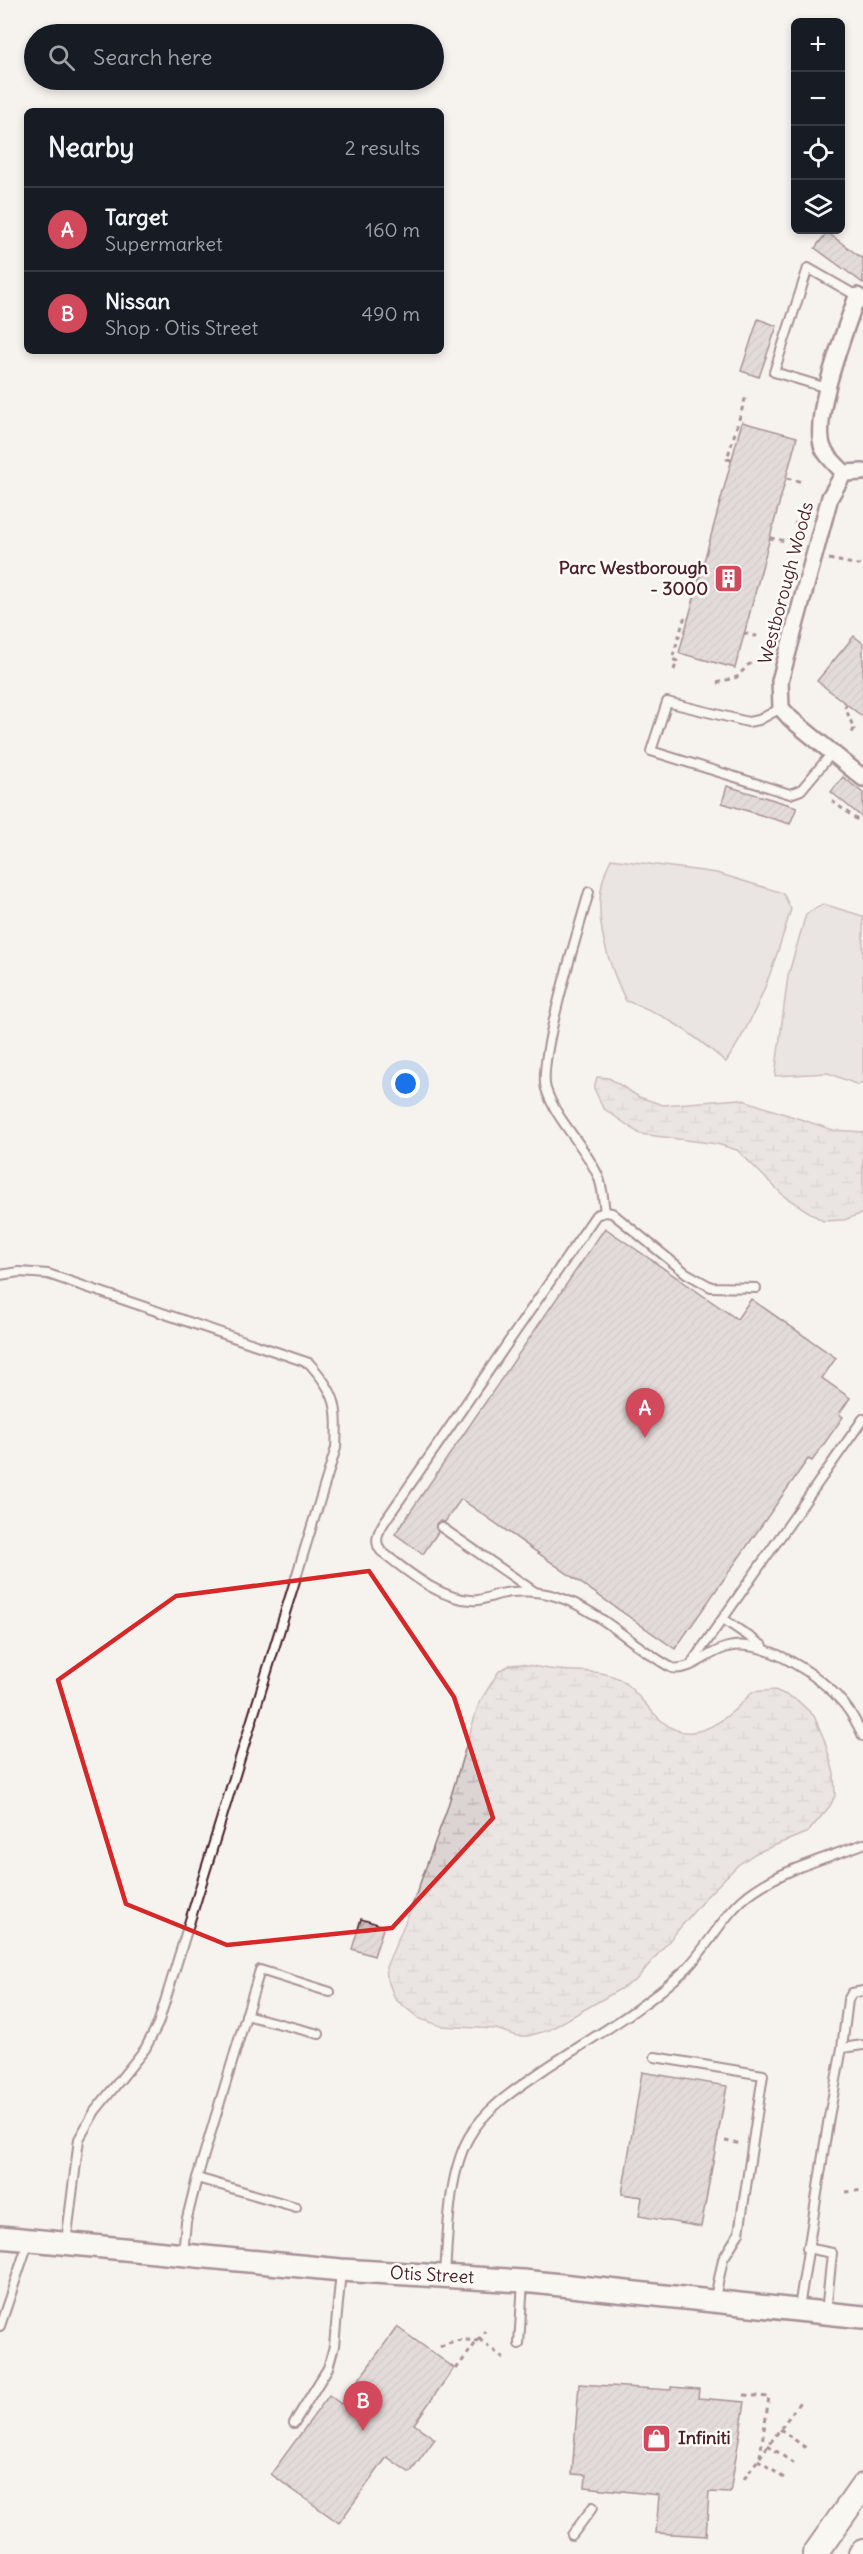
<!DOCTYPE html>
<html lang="en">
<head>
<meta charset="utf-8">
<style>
	:root { --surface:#171b24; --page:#242831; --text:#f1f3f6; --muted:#9ea1a6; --line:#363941; --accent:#d1495b }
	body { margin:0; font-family:Delius,sans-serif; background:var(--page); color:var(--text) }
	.controls { position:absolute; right:18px; top:18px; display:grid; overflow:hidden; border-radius:9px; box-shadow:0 3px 9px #0003 }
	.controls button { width:54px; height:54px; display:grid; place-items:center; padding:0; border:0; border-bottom:2px solid var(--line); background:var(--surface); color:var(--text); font:30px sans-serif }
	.you { position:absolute; left:406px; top:1084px; width:21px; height:21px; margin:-15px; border:4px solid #fff; border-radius:50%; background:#1a73e8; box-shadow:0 0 0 9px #1a73e833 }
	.badge { display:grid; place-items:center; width:39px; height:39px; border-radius:50%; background:var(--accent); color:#fff; font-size:20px; font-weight:700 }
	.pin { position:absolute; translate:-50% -50px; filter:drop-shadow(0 2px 3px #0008) }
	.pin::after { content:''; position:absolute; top:32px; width:21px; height:18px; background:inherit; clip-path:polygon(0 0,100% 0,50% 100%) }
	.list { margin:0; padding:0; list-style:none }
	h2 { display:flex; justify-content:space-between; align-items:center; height:78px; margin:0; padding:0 24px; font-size:26px }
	h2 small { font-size:20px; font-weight:400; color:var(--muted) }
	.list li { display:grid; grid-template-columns:39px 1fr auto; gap:18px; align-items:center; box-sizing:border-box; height:84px; padding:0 24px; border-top:2px solid var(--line) }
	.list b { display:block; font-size:22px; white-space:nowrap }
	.list p { margin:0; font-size:20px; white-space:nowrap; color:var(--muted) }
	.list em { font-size:20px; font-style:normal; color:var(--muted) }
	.icon { flex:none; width:33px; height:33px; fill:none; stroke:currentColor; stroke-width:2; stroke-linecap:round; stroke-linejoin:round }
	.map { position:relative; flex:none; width:863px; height:2554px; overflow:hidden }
	.search { position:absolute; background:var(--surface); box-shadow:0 3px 9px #0003; left:24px; top:24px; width:420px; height:66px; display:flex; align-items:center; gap:15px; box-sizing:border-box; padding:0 21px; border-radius:33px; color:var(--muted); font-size:22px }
	.panel { position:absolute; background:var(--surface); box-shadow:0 3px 9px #0003; left:24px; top:108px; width:420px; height:246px; border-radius:9px }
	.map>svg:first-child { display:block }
</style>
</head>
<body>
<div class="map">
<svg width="863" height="2554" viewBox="0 0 863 2554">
	<defs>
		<pattern id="wetland-marsh" width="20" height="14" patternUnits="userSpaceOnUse" patternTransform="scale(1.5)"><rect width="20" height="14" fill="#dcd4d2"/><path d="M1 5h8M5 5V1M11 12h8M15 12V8" fill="none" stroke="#beb6b4"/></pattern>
		<pattern id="building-hatch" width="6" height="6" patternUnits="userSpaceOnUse" patternTransform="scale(1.5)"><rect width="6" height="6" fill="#cbbfbe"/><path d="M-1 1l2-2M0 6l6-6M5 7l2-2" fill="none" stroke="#b0a4a3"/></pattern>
	</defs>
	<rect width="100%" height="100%" fill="#f6f3ef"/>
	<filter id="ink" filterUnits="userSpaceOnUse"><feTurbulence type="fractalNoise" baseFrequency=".0167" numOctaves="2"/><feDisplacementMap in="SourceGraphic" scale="12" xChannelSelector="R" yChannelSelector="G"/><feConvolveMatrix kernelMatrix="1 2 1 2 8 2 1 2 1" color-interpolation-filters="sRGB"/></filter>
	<g filter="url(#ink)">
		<!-- wetland -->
		<g fill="url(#wetland-marsh)" stroke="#937a7e" stroke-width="1.5">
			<polygon points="597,1077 609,1078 639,1097 663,1105 740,1099 833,1130 863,1132 863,1213 844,1220 823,1221 785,1197 737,1150 717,1144 640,1134 603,1108 594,1088"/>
			<path d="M522 1664C534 1666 546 1669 558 1670 578 1672 602 1669 621 1680 637 1691 648 1710 663 1722 695 1749 731 1716 752 1692L775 1690 797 1700 814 1716 824 1739 834 1773 835 1796 830 1806 808 1832 756 1853 738 1865 706 1897 636 1980 549 2030 528 2036H517L496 2029 441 2026 420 2019 395 1999 387 1978 386 1967 410 1911 447 1809 479 1703 499 1671 510 1665Z"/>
		</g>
		<!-- pitch -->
		<g fill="#dcd4d2" stroke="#937a7e" stroke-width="1.5">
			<path d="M611 859 717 873 783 893 791 909C775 963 758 1015 726 1062 695 1036 665 1013 626 1001 606 959 587 904 611 859Z"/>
			<polygon points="823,904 863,916 863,1082 858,1085 828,1073 775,1076 788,976 806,914"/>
		</g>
		<!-- building -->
		<g fill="url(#building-hatch)" stroke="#4a1f2b" stroke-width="1.5">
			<polygon points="827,232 863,259 863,283 815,248"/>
			<polygon points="758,319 777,326 759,377 741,371"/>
			<polygon points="742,422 797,437 735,668 679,653"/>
			<polygon points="854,636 863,643 863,717 817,681"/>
			<polygon points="843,777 863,793 863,818 831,792"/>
			<polygon points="727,786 797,807 790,824 722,803"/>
			<polygon points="605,1228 737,1319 751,1299 836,1358 822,1378 850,1398 839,1414 843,1417 812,1461 808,1459 675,1649 461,1499 445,1522 439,1521 436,1524 438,1532 423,1554 395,1534"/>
			<polygon points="361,1919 384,1926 374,1956 352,1949"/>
			<polygon points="642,2072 727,2086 701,2227 639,2216 642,2197 622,2194"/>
			<polygon points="397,2327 454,2368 414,2424 435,2439 410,2473 387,2457 339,2523 271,2474 329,2395 341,2404"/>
			<polygon points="579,2384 671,2390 671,2387 699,2389 698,2398 745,2402 730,2493 709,2492 706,2536 656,2533 659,2495 585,2487 586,2475 572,2474"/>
		</g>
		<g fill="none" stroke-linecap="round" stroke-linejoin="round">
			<defs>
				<g id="service">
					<polyline points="827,388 774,372 808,268 857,296"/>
					<polyline points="781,708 759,720 748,722 667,702 651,751 790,794 801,790 832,753"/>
					<path d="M589 892C579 929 537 1060 546 1089 557 1122 584 1144 598 1176 603 1187 603 1199 605 1212"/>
					<path d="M0 1275 19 1272 48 1274 309 1363C338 1395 338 1407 336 1448L158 2024 145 2049 95 2111 79 2139 66 2243"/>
					<path d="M756 1288 711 1287 686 1273 612 1213 605 1212 596 1215 385 1521C379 1530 373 1541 381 1551 407 1571 443 1603 478 1600 485 1599 492 1596 500 1594 517 1590 538 1591 555 1596 599 1609 632 1646 672 1668 691 1672 709 1651 728 1647 765 1638 821 1676 844 1704 852 1714 858 1725 863 1736"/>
					<polyline points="441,1527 535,1592"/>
					<polyline points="723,1619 763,1646"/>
					<polyline points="693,1661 863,1419"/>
					<polyline points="246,2015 319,2034"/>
					<polyline points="842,2048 863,2045"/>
					<polyline points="655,2057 763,2075 739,2233 723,2259 715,2298"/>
					<polyline points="197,2178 260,1970 330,1992"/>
					<polyline points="807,2248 832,2253 826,2313"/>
					<polyline points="183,2254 186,2222 197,2178 296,2207"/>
					<path d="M445 2275C448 2233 448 2174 469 2137 487 2106 518 2088 546 2068 593 2037 646 2008 687 1968 711 1943 725 1910 755 1890 787 1868 827 1858 863 1844"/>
					<polyline points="799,2308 829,2117 842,2048 848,2000 852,1993 863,1991"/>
					<polyline points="0,2326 28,2243"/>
					<polyline points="519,2344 523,2282"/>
					<polyline points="294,2423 328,2368 334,2346 341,2271"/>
					<polyline points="572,2535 593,2507"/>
				</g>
				<g id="minor">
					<path d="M863 300 857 296C846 329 811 416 823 448 827 457 837 465 844 473L830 497 780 681 781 708 791 719 863 778"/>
					<polyline points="844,473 863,472"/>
				</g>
				<polyline id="secondary" points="0,2237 341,2270 523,2281 863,2317"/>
				<g id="trunk">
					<polyline points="815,2554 863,2486"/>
					<polyline points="861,2554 863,2552"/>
				</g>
			</defs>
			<!-- service casing -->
			<use href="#service" stroke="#4a1f2b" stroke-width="12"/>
			<!-- minor casing -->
			<use href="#minor" stroke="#4a1f2b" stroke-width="20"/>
			<!-- secondary casing -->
			<use href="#secondary" stroke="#4a1f2b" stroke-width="26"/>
			<!-- trunk casing -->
			<use href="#trunk" stroke="#4a1f2b" stroke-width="28"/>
			<!-- path -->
			<g stroke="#4a1f2b" stroke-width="3" stroke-dasharray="4.5 4.5" stroke-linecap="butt">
				<polyline points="731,460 727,459 746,396"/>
				<polyline points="787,478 803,482"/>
				<polyline points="794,523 806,526"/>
				<polyline points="770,538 786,541"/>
				<polyline points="788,544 801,547"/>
				<polyline points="829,559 863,566"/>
				<polyline points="744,633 760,637"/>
				<polyline points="674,670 677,661 672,659 685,616 689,618"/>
				<polyline points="717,683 737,677 748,665 754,662"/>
				<polyline points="847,704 845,707 854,729 852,733"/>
				<polyline points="832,801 863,824"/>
				<polyline points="725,2141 742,2144"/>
				<polyline points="846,2192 863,2190"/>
				<polyline points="479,2339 507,2361"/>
				<path d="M440 2347C452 2340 463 2339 478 2341"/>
				<polyline points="456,2369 485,2331"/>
				<polyline points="744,2395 769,2397 760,2456"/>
				<polyline points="780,2429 806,2448"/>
				<polyline points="768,2445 794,2464"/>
				<polyline points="758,2460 784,2478"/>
				<polyline points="744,2479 802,2399"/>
			</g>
			<!-- service -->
			<use href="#service" stroke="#fdfcf7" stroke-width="8"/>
			<!-- minor -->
			<use href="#minor" stroke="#fdfcf7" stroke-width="15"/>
			<!-- secondary -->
			<use href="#secondary" stroke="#fdfcf7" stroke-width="21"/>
			<!-- trunk -->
			<use href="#trunk" stroke="#fdfcf7" stroke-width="24"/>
		</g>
	</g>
	<!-- marked area -->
	<path d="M0 0H863V2554H0ZM369 1571 454 1697 493 1818 392 1928 227 1945 126 1904 58 1680 176 1596Z" fill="#f6f3ef" fill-opacity=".55" fill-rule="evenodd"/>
	<path fill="none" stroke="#d62828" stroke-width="4.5" stroke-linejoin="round" d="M369 1571 454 1697 493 1818 392 1928 227 1945 126 1904 58 1680 176 1596Z"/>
	<!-- icons -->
	<defs>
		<symbol id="building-square" viewBox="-11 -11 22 22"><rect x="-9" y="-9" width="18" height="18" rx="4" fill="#d1495b" stroke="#fdfcf7"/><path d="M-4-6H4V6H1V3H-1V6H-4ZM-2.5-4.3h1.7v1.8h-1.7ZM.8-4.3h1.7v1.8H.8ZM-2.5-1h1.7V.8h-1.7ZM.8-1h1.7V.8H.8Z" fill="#fff"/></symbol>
		<symbol id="shop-square" viewBox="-11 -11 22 22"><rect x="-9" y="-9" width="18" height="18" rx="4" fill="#d1495b" stroke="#fdfcf7"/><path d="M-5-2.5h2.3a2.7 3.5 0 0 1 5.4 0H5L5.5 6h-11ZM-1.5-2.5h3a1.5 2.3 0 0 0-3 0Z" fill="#fff"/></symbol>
	</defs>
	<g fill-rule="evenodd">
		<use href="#building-square" x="712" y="562" width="33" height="33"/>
		<use href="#shop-square" x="640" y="2422" width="33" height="33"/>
	</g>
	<g text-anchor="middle" stroke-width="5" stroke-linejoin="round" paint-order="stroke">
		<!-- poi labels -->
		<g font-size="18" font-weight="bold" fill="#4a1f2b" stroke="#fdfcf7" text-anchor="end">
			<text x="708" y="574">Parc Westborough<tspan x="708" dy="21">- 3000</tspan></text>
			<text x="678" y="2444" text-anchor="start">Infiniti</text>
		</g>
		<!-- street labels -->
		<g font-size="18" fill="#4a1f2b" stroke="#fdfcf7">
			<text transform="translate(786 583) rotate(-75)" y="6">Westborough Woods</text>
			<text transform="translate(432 2275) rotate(3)" y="6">Otis Street</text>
		</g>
	</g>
</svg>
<div class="controls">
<button>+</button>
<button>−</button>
<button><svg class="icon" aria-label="locate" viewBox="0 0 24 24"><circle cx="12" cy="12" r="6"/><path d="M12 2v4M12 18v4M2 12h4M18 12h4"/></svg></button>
<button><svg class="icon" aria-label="layers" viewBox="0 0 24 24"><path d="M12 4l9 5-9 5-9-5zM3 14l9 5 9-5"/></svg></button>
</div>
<div class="you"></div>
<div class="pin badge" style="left:645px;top:1438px">A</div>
<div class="pin badge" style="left:363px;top:2431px">B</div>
<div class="search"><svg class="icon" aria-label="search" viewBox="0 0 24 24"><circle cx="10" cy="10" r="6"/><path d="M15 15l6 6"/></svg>Search here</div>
<section class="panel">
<h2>Nearby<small>2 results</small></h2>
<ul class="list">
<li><span class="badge">A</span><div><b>Target</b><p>Supermarket</p></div><em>160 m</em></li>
<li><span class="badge">B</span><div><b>Nissan</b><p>Shop · Otis Street</p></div><em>490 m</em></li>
</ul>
</section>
</div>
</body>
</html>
